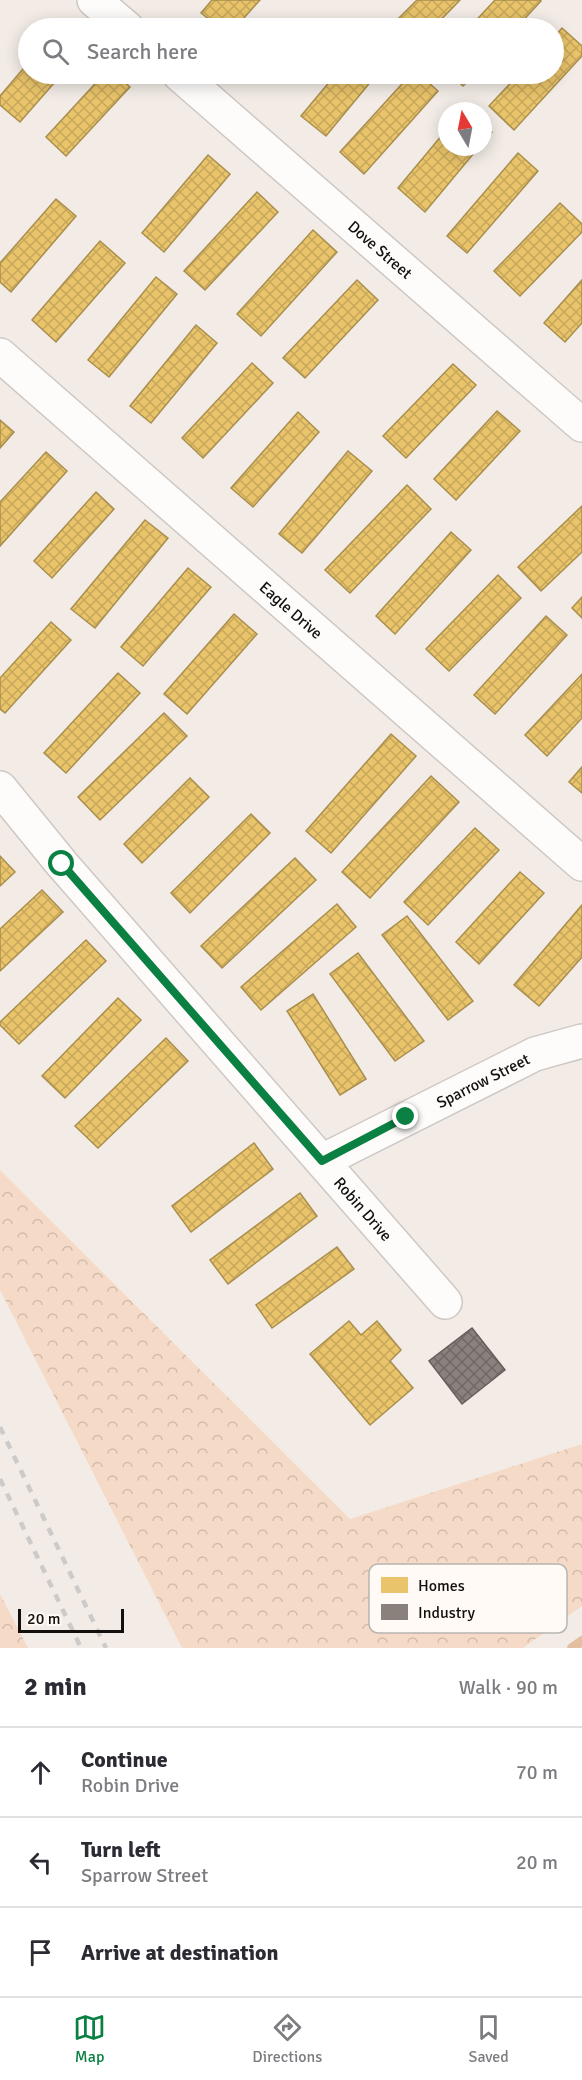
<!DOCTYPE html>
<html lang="en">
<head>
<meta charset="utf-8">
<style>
	:root { --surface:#fff; --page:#f2f2f3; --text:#2b2b33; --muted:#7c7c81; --line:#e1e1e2; --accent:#0b8043 }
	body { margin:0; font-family:Signika,sans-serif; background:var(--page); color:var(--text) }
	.compass { position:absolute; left:438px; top:102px; width:54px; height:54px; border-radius:50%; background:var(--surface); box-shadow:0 3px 15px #0003; rotate:350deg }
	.scale { position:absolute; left:18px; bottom:15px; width:106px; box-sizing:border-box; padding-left:6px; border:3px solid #130f0c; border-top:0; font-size:16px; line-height:21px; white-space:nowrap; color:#130f0c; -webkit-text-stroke:4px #fffaf6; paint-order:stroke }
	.stop { position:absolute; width:18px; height:18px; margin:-14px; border:4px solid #0b8043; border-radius:50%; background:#fff }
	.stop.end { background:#0b8043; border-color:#fff; box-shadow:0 2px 6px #0008 }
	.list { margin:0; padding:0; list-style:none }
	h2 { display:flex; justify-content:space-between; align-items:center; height:78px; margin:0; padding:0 24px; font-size:26px }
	h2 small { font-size:20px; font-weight:400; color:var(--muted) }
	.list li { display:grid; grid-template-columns:39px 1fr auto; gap:18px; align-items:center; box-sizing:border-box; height:90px; padding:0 24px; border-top:2px solid var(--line) }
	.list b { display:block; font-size:22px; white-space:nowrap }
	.list p { margin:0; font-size:20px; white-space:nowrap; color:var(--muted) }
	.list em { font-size:20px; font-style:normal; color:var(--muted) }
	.icon { flex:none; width:33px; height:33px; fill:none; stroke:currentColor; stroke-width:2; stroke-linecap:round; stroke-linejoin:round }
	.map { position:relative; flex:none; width:582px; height:1648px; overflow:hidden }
	.search { position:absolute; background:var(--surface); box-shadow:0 3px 15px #0003; left:18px; right:18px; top:18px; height:66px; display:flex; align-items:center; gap:15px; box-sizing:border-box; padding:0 21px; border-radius:33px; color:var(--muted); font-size:22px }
	.sheet { height:348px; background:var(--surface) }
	nav { display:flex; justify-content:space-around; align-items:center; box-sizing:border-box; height:84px; border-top:2px solid var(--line); background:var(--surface); font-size:16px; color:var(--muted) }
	nav a { display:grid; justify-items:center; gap:3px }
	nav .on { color:var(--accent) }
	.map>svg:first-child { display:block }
</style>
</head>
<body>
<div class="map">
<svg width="582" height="1648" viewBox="0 0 582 1648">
	<defs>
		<pattern id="forest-crowns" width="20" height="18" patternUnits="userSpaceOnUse" patternTransform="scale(1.5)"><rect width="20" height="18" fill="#f5dbc7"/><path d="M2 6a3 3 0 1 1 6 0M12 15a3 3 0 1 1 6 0" fill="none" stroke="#d1bbaa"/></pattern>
		<pattern id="homes-cross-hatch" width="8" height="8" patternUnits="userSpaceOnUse" patternTransform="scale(1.5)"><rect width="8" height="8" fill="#e9c46a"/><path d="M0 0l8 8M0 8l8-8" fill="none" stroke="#c7a75b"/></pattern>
		<pattern id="industry-cross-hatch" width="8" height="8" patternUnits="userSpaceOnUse" patternTransform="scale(1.5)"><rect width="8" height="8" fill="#8a817c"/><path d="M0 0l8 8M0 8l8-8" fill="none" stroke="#706864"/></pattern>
	</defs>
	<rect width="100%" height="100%" fill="#f3ece6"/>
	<!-- forest -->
	<g fill="url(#forest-crowns)">
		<polygon points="0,1170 350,1519 582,1444 582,1606 523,1648 182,1648 0,1290"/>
		<polygon points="0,1594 28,1648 0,1648"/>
	</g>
	<!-- homes -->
	<g fill="url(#homes-cross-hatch)" stroke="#a98e4e" stroke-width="1.5">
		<polygon points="212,0 260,0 235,28 220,28 201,13"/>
		<polygon points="417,0 460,0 433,28 406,28 397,20"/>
		<polygon points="495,0 540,0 541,1 516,28 469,28"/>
		<polygon points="562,28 582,46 582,56 514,130 489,106 519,74 554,74 554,37"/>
		<polygon points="28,63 28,74 62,74 20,122 0,105 0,96"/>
		<polygon points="104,74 116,74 130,87 66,156 46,137"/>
		<polygon points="336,74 377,74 326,136 301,116"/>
		<polygon points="411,74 419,74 438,91 364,174 340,152"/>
		<polygon points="450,74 475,74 463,86"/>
		<polygon points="483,124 492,132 483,143"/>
		<polygon points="447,129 447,147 479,147 425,212 398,188"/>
		<polygon points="518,153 538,171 467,253 447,236"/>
		<polygon points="208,155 230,174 164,252 142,233"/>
		<polygon points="257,192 278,212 205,290 184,271"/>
		<polygon points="56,199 76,216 11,292 0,282 0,263"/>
		<polygon points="560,203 582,224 582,232 520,296 494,271"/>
		<polygon points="313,230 337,252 261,336 237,314"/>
		<polygon points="100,241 125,263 56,342 32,320"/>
		<polygon points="156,277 177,294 109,377 88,360"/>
		<polygon points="357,280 378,300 305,378 283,358"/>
		<polygon points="582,280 582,323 565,342 544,323"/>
		<polygon points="196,325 217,343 151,423 130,406"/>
		<polygon points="252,363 273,383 203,458 182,438"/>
		<polygon points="453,364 476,385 406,458 383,436"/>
		<polygon points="497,411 520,431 456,500 434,479"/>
		<polygon points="298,412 319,432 253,507 231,488"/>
		<polygon points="0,420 14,432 0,448"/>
		<polygon points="348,451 372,471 302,553 279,534"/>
		<polygon points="46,452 67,471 0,546 0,502"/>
		<polygon points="407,485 431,509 350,593 325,570"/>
		<polygon points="96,492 114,509 52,578 34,561"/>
		<polygon points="582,506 582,552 541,591 518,567"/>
		<polygon points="145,520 168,538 95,628 71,609"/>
		<polygon points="451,532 471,550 395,634 376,616"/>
		<polygon points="188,568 211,587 143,666 121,647"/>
		<polygon points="498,575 521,598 449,671 426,649"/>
		<polygon points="582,597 582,618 572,608"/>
		<polygon points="234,614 257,634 187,714 164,694"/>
		<polygon points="546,616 567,635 495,714 474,695"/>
		<polygon points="51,622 71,640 5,713 0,709 0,678"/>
		<polygon points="118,673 140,693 66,773 44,753"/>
		<polygon points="582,674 582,718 547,756 525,735"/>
		<polygon points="164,713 187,736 100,820 78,797"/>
		<polygon points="391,734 416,756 331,853 306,831"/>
		<polygon points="582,767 582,793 569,782"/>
		<polygon points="431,776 459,802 370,898 342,872"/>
		<polygon points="190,778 209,797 142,863 124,844"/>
		<polygon points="251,814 270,833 190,913 171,893"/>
		<polygon points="475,828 499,850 428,925 404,902"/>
		<polygon points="0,856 15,872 0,886"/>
		<polygon points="295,858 316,880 222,968 201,946"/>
		<polygon points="520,872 544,893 479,964 456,942"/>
		<polygon points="42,890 63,912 0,971 0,929"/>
		<polygon points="337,904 356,927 261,1010 241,987"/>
		<polygon points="582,905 582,957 539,1006 514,985"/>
		<polygon points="407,916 473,1001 448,1020 382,935"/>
		<polygon points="86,940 106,961 19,1044 0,1025 0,1022"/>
		<polygon points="358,953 424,1041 395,1061 330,974"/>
		<polygon points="313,994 366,1079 340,1095 287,1011"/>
		<polygon points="118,998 141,1020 65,1098 42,1076"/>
		<polygon points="166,1038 188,1061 98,1148 75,1126"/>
		<polygon points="254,1143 273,1169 191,1232 172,1206"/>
		<polygon points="300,1193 317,1216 228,1284 210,1260"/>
		<polygon points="337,1247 354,1269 272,1328 256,1305"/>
		<polygon points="349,1321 361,1335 377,1321 401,1350 390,1361 413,1388 370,1425 310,1354"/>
	</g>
	<!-- industry -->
	<polygon fill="url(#industry-cross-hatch)" stroke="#665f5a" stroke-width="1.5" points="472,1328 505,1370 462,1404 429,1361"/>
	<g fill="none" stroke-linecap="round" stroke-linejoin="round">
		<!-- stream -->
		<polyline stroke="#e3bea1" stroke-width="10" points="572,1648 582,1641"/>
		<defs>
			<g id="minor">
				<polyline points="94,0 127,28"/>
				<path id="s1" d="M179 74 582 425"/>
				<path id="s2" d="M0 355 582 864"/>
				<path id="s3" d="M0 788 62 864 445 1302"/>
				<path id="s4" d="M322 1161 535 1054 582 1041"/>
			</g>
		</defs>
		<!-- minor casing -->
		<use href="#minor" stroke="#cec8c4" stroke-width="36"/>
		<!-- minor -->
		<use href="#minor" stroke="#fdfcfb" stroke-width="33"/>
		<!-- rail -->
		<g stroke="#cdcbc9" stroke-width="4.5" stroke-dasharray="8 8" stroke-linecap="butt">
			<polyline points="0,1427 106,1648"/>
			<polyline points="0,1479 81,1648"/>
		</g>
	</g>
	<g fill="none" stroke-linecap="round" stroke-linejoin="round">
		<!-- route -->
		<polyline stroke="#0b8043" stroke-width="8" points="62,864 322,1161 406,1117"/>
	</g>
	<g text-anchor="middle" stroke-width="6" stroke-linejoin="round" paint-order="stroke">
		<!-- street labels -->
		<g font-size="16" fill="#130f0c" stroke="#fffaf6">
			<text dy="6" stroke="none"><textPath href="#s1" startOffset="267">Dove Street</textPath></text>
			<text dy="6" stroke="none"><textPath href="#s2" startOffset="387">Eagle Drive</textPath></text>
			<text dy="6" stroke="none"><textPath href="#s4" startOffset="180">Sparrow Street</textPath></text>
			<text dy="6" stroke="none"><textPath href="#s3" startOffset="556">Robin Drive</textPath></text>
		</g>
	</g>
	<!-- legend -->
	<rect x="369" y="1564" width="198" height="69" rx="9" fill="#fffaf6" stroke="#b8b4b0" stroke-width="1.5"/>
	<rect x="381" y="1577" width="27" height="16" fill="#e9c46a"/>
	<rect x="381" y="1604" width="27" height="16" fill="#8a817c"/>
	<g font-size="16" fill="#130f0c">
		<text x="418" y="1591">Homes</text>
		<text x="418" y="1618">Industry</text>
	</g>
</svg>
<svg class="compass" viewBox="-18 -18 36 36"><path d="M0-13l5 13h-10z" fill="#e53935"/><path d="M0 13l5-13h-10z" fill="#7c7c81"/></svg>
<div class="scale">20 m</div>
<div class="stop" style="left:62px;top:864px"></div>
<div class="stop end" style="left:406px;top:1117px"></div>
<div class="search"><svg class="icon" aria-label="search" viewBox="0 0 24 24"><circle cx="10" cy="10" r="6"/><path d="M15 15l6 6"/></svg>Search here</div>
</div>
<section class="sheet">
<h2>2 min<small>Walk · 90 m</small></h2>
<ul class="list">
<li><svg class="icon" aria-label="ahead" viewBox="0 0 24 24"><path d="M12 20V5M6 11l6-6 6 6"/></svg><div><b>Continue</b><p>Robin Drive</p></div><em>70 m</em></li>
<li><svg class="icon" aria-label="left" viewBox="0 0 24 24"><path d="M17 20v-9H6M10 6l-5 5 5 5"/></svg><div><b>Turn left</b><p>Sparrow Street</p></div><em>20 m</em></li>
<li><svg class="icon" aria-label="arrive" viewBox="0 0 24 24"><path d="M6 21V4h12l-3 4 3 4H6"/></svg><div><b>Arrive at destination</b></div></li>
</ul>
</section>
<nav>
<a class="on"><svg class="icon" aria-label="map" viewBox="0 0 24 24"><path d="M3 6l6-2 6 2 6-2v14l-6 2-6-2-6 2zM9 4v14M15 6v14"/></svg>Map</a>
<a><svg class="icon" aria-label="directions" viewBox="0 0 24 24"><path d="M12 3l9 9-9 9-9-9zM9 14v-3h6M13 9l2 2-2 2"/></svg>Directions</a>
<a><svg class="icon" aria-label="saved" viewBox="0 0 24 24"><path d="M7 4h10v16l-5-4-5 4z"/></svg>Saved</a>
</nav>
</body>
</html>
